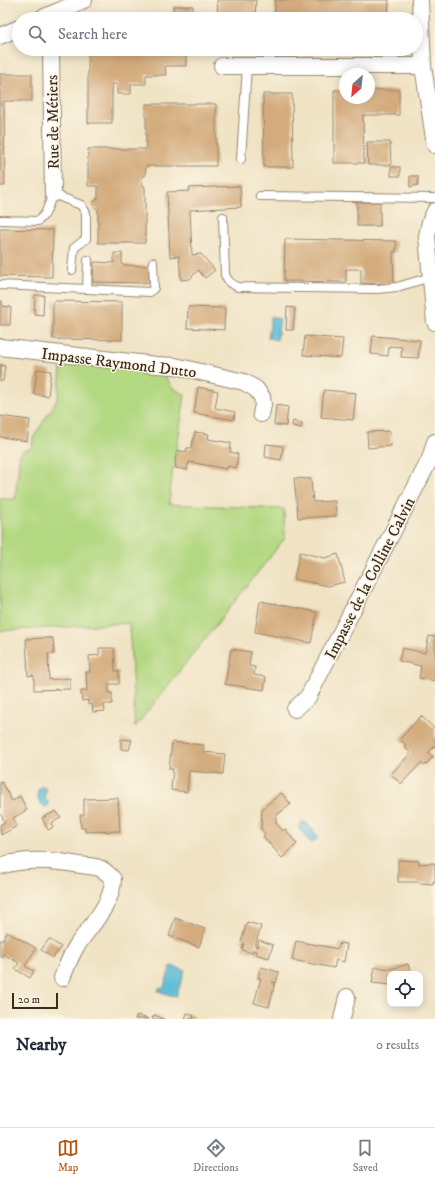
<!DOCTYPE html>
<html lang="en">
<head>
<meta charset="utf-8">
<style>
	:root { --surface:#fff; --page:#f6f6f7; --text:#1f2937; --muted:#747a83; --line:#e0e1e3; --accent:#b45309 }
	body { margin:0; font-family:"IM FELL DW Pica",serif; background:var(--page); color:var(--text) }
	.controls { position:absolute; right:12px; bottom:12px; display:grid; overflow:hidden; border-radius:8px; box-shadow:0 2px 10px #0003 }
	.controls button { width:36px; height:36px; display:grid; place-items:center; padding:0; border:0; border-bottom:1px solid var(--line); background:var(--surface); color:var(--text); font:20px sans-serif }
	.compass { position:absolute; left:339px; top:68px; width:36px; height:36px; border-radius:50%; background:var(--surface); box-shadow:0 2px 10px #0003; rotate:207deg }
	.scale { position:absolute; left:12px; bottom:10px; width:46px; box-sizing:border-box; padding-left:4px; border:2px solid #3b2a1e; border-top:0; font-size:11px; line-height:14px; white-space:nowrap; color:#3b2a1e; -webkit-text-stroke:3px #fcf5e5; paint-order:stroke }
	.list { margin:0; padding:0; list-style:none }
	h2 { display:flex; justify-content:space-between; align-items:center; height:52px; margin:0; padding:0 16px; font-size:17px }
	h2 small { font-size:13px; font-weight:400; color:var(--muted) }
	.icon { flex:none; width:22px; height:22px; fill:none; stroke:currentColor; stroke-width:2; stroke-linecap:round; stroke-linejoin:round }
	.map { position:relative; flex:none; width:435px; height:1019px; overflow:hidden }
	.search { position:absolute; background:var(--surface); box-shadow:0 2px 10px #0003; left:12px; right:12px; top:12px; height:44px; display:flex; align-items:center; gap:10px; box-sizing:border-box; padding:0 14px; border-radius:22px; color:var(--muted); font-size:15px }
	.sheet { height:108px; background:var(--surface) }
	nav { display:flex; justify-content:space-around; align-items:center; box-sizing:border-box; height:56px; border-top:1px solid var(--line); background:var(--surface); font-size:11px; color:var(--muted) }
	nav a { display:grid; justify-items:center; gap:2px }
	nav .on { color:var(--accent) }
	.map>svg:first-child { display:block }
</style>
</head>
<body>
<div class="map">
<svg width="435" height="1019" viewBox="0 0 435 1019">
	<rect width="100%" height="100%" fill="#fcf5e5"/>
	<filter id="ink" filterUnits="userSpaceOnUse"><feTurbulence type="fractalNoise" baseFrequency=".025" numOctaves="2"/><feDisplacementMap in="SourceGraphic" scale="8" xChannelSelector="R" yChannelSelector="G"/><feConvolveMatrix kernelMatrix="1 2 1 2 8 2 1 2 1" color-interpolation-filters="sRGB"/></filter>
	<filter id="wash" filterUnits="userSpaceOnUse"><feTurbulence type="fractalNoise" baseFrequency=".012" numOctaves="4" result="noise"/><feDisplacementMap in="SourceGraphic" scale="16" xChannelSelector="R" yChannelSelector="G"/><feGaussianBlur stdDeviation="0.9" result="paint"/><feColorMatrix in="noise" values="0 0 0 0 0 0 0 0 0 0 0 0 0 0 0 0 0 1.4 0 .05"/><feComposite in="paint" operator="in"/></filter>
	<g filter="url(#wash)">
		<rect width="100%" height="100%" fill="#f0e3c4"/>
		<!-- green -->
		<path fill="#b3d882" stroke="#778150" d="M62 359 156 373C163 376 169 378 171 387L185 395 175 460 176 468H173L169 504 284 509 285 538 135 727 129 623 0 631V499H15L20 453 24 450H27L32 448 33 438 58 398Z"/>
		<!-- water -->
		<g fill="#56bad5" stroke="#48727a">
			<polygon points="271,317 280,319 277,340 268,338"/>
			<path d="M42 786 46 789C47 792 44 794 45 797 46 799 48 801 48 803V806L45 807C38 803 37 796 38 789Z"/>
			<polygon points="303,822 306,822 317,835 318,838 313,843 310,842 299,829 299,825"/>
			<polygon points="171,966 185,970 176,997 158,991 159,988 163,989"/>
		</g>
		<g id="blocks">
			<!-- building -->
			<g fill="#d3ab7d">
				<polygon points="217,0 256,0 255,19 218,19"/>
				<polygon points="275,0 389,0 388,19 275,19"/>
				<polygon points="173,6 193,6 193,19 146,19 146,16 173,15"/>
				<polygon points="88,49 186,49 186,66 165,66 166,75 146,75 146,84 131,84 131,94 117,94 117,84 112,84 112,123 88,123"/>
				<polygon points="0,74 32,74 32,101 4,101 5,186 0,186"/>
				<polygon points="334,90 345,90 345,98 369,98 369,90 399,90 399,115 363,115 364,163 334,163"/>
				<polygon points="263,94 292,94 293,167 264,167"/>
				<polygon points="146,104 216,104 216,166 146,166 145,176 142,176 143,186 145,187 145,243 98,243 98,210 92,204 98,198 98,186 88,186 88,149 146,149"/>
				<polygon points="367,142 390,142 391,165 368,165"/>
				<rect x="391" y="167" width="9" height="9"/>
				<polygon points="410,176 418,176 418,185 410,187"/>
				<polygon points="240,186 241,207 190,210 192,255 201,254 215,270 205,278 198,270 190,279 181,280 179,256 170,257 167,192 189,191 189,188"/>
				<rect x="357" y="202" width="23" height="24"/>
				<polygon points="0,229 53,230 52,277 0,276"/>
				<polygon points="285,239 396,241 396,252 393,252 394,283 391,284 361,283 361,269 346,269 346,282 284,281"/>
				<polygon points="114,253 122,253 122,265 149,266 148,283 93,282 94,262 114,263"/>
				<polygon points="35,295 44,295 43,315 34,314"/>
				<polygon points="0,301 2,301 2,306 11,307 10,325 0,325"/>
				<polygon points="53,301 122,302 122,340 53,339"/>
				<polygon points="188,307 225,308 224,330 187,328"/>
				<polygon points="287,307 295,308 293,330 286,330"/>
				<polygon points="305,336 343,339 341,358 303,355"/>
				<polygon points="373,336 420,340 418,358 401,357 402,347 389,346 388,356 371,354"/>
				<polygon points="0,365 5,366 3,381 0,381"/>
				<polygon points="37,369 51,371 48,396 34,394"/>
				<polygon points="198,387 218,391 215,408 235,412 234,420 194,413"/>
				<polygon points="324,390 356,393 353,420 321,417"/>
				<polygon points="276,405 288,407 286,426 274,425"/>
				<polygon points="0,416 30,420 27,441 0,437"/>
				<polygon points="293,421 302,423 301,428 292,426"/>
				<polygon points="390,431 391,446 368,448 367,432"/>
				<polygon points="195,432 209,434 208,439 231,443 230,452 238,454 236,468 228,466 227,469 189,462 187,470 176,468 175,460 177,450 186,452 187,448 191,448"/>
				<polygon points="266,444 283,446 281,460 265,457"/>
				<polygon points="294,478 311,479 313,502 335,501 336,516 298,518"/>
				<polygon points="300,552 325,558 338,554 345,582 328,586 294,579"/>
				<polygon points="260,601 317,612 311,643 255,632"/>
				<polygon points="429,636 435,637 435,676 434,681 419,678 421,666 399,661 402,648 425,653"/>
				<polygon points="43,638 53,638 54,654 48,654 49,680 70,678 70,689 34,690 34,675 28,676 26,639"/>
				<polygon points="99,648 114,648 115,671 119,671 119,684 109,684 109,693 112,693 112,704 104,704 105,711 93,712 92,704 88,705 88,700 82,701 81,691 87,691 86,672 90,672 89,656 99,655"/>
				<polygon points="231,649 251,652 249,666 255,667 254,675 266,677 264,690 225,684"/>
				<polygon points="421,716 435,729 435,746 428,753 433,757 424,766 421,763 401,784 391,774 411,753 404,747 406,745 400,739"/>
				<polygon points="121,739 132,740 129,750 121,749"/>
				<polygon points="172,742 204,745 203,752 225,754 223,774 189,771 187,792 171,790 173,769 169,769"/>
				<polygon points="2,782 12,801 20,796 27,810 13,818 17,826 1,835 0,825 5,822 0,813 0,783"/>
				<polygon points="281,793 291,804 276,816 276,823 283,831 285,829 297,844 282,858 263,836 265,834 261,829 262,809"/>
				<polygon points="118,798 120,831 85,832 85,828 81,828 80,815 84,815 84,799"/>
				<polygon points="56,811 61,818 51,823 53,827 48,830 42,818"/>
				<polygon points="398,860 419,861 419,864 435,863 435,882 433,881 433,884 419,883 419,882 398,882"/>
				<polygon points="175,918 205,929 199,947 169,936"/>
				<polygon points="247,922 261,926 255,946 257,947 259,940 273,945 269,958 255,954 256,951 253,950 252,953 242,950 244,943 241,942"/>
				<polygon points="7,932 36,948 25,966 34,971 30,978 15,969 19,963 3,954 3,957 0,957 0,940 3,940"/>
				<polygon points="49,939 61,947 53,958 41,950"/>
				<polygon points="296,941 338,949 340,943 347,944 344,962 336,960 334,968 292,960"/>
				<polygon points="408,964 411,974 390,974 390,985 372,983 375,967 391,969"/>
				<polygon points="261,967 279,972 276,983 272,982 275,983 269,1007 254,1003 261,978 258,978"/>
				<polygon points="187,1013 194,1016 193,1019 185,1019"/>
				<polygon points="137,1015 149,1019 135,1019"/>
				<polygon points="154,1015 164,1019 152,1019"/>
			</g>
		</g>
	</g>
	<g filter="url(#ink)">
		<use href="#blocks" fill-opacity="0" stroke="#968671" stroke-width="1"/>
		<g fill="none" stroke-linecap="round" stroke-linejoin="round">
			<defs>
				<g id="service">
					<polyline points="241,159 247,66"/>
					<polyline points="260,196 435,198"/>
					<polyline points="223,217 225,275 230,283 238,287 377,289 397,287 431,277"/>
					<polyline points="0,220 38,221 45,214 53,194 81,205 86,213 86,239 74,248 72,270"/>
					<polyline points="0,285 150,292 154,288 153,262"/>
					<polyline points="87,289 88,260"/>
				</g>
				<g id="minor">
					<polyline points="420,0 423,66 435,145"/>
					<polyline points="40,19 84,0"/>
					<polyline points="0,36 19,28"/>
					<polyline points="51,49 53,194"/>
					<polyline points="222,66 423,66"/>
					<polyline points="435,211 430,222 427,236 435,322"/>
					<polyline points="0,347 156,365 175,366 244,382 256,389 262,397 263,405 261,414"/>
					<polyline points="295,709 308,697 430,459 435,442"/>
					<path d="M0 866C26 858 53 860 80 865 86 866 93 866 99 868 105 870 109 875 113 879 113 904 89 927 76 947 70 957 66 968 62 978"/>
					<polyline points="342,1019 347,997"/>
				</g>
			</defs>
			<!-- service casing -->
			<use href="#service" stroke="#968671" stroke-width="10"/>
			<!-- minor casing -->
			<use href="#minor" stroke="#968671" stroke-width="18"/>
			<!-- service -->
			<use href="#service" stroke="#fff" stroke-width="8"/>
			<!-- minor -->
			<use href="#minor" stroke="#fff" stroke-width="16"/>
		</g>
	</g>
	<g text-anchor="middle" stroke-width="3" stroke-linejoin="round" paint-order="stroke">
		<!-- street labels -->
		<g font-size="16" fill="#3b2a1e" stroke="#fcf5e5">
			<text transform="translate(52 122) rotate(-91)" y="6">Rue de Métiers</text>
			<text transform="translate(119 362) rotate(7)" y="6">Impasse Raymond Dutto</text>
			<text transform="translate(369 578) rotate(-63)" y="6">Impasse de la Colline Calvin</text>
		</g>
	</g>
</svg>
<div class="controls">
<button><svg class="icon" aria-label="locate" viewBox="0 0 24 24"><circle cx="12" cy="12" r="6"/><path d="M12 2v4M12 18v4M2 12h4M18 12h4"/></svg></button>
</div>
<svg class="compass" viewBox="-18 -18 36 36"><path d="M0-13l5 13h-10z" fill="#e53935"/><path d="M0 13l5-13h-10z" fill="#747a83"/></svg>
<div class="scale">20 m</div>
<div class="search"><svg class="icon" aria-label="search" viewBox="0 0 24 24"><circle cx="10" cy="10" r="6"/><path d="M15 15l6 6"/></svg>Search here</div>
</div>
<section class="sheet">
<h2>Nearby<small>0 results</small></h2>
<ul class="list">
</ul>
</section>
<nav>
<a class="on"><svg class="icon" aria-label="map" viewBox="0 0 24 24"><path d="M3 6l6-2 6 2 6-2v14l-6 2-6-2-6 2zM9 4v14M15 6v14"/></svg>Map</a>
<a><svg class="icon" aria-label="directions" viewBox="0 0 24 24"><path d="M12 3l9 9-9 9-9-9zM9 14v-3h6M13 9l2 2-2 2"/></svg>Directions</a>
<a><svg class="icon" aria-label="saved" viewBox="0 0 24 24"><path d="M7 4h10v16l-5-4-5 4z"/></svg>Saved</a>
</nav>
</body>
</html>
